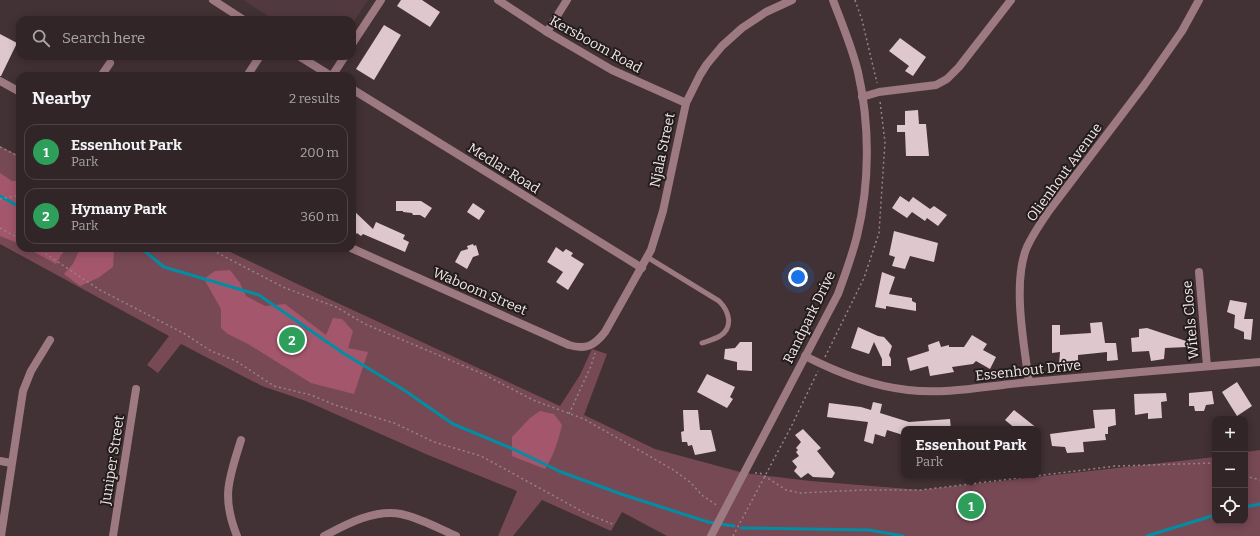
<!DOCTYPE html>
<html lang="en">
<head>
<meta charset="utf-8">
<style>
	:root { --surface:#322528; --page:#3a2d30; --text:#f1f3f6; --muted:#a8a5a8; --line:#4d4245; --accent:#57c9e2 }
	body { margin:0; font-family:Bitter,serif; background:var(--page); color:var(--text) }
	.controls { position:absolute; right:12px; bottom:12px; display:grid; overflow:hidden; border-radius:8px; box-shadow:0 2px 10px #0003 }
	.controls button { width:36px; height:36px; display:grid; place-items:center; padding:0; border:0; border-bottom:1px solid var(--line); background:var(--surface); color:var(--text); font:20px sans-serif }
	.you { position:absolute; left:798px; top:277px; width:14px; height:14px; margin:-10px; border:3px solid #fff; border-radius:50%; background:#1a73e8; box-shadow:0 0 0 6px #1a73e833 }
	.badge { display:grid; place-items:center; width:26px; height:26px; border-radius:50%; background:var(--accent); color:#fff; font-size:13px; font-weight:700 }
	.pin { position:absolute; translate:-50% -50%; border:2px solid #fff; box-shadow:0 1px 4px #0006 }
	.popup { position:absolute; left:901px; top:426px; width:140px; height:52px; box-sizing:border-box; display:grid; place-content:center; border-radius:8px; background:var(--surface); filter:drop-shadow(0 1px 3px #0005); font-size:13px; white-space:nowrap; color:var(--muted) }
	.popup b { font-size:15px; color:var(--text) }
	.popup::after { content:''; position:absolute; left:50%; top:100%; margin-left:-8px; border:8px solid transparent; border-top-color:var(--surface) }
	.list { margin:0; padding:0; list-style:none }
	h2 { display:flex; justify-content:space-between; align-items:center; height:52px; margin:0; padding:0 16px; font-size:17px }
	h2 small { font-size:13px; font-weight:400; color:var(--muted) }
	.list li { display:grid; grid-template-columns:26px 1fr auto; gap:12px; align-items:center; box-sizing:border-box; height:56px; margin:0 8px 8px; padding:0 8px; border:1px solid var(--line); border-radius:12px }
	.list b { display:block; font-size:15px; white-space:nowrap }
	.list p { margin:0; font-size:13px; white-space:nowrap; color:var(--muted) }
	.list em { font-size:13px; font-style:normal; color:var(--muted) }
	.icon { flex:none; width:22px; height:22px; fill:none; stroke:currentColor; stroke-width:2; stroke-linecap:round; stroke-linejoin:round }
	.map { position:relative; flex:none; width:1260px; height:536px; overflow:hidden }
	.search { position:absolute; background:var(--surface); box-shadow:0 2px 10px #0003; left:16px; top:16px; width:340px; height:44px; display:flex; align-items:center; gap:10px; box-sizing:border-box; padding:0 14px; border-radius:12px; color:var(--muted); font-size:15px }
	.panel { position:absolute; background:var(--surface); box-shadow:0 2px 10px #0003; left:16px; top:72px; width:340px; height:180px; border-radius:12px }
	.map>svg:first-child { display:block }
</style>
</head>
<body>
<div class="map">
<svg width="1260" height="536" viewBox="0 0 1260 536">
	<rect width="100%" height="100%" fill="#423135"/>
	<!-- built -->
	<polygon fill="#51393f" points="243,0 368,0 352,24 352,20 274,20"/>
	<!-- green -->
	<polygon fill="#774955" points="0,146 20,156 20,248 222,248 329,299 560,406 580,375 592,349 607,354 584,415 655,449 744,473 811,481 921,490 1215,457 1215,521 1245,521 1245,452 1260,450 1260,536 667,536 622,512 611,531 542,500 513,536 498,536 517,491 428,455 306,401 262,386 181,344 158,373 147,365 169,336 0,244"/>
	<!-- forest -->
	<g fill="#a4576c">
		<polygon points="0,173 12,181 16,181 20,175 20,244 0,236"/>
		<polygon points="27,248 73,248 65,249 56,264"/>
		<polygon points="80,248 113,248 114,250 113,267 98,278 80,286 64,274 73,264"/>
		<polygon points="230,270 240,283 246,296 265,306 285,304 326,335 333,318 342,319 353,331 348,348 368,352 354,394 311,383 248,344 228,334 221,328 221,309 204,279 215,271"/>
		<path d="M540 411 554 414 562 425C558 441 554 455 545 469L512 456V437L530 418Z"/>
	</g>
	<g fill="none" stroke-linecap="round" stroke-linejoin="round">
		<!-- stream -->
		<g stroke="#038da4" stroke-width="3">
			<polyline points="0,196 20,207"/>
			<polyline points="141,248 164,267 259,295 343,353 404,390 453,424 511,448 561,472 621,494 708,522 734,526"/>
			<polyline points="1245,507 1260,504"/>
			<polyline points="741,528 869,530 903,536"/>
			<polyline points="1147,536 1215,515"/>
		</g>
	</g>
	<!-- building -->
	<g fill="#dec8cd">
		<polygon points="401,0 422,0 440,12 430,27 397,6"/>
		<polygon points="384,25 401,35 374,80 356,69"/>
		<polygon points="0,34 17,43 1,76 0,76"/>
		<polygon points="900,38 926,57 913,76 905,71 909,66 889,51"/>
		<polygon points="918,110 919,124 926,124 929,156 906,156 905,132 897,132 897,125 905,125 905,111"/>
		<polygon points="900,196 909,202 913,197 930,209 934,206 947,215 938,226 927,218 925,221 912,212 907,218 892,208"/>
		<polygon points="396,201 421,201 432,208 425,218 420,215 413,215 412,213 403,212 403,211 396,211"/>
		<polygon points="473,203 485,211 479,220 467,212"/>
		<polygon points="352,209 373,229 376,222 405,235 403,239 409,242 405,252 363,234 361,236 357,233 356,234 352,230"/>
		<polygon points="894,231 938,243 934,262 910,256 905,269 892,266 895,257 889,255"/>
		<polygon points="473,244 474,246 476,245 479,255 473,257 467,269 455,262 461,251 468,249 467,246"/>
		<polygon points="556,247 563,252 566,249 573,253 571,256 584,264 568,290 556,282 563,272 547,262"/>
		<polygon points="882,272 895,277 889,294 912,298 912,301 916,303 916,311 886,306 886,309 875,307"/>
		<polygon points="1230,300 1247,303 1244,319 1253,319 1251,340 1244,339 1244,332 1234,328 1235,315 1227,312"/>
		<polygon points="1102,322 1105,343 1116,343 1118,360 1107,361 1107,352 1078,355 1078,363 1059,365 1060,352 1052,353 1052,325 1060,325 1060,335 1091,333 1090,323"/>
		<polygon points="858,327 878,336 884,337 892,346 889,355 891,359 891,366 882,366 882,359 874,342 869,354 851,348"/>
		<polygon points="1147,328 1186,341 1187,347 1165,348 1164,359 1151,361 1149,351 1132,352 1131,338 1139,337 1139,329"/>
		<polygon points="972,335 987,344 983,350 996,357 990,369 976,361 973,364 952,367 954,372 930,376 928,366 910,371 907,358 929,351 928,345 939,341 941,347 949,345 949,347 964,347"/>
		<polygon points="740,342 752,342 752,371 737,370 737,362 724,359 725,349 735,348"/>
		<polygon points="707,374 735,387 730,397 733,399 727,408 697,392"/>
		<polygon points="1237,382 1252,406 1237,416 1222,392"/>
		<polygon points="1212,391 1214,404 1206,405 1204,411 1195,411 1194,406 1189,406 1189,393"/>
		<polygon points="1166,393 1167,401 1161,402 1162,418 1148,419 1148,413 1135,415 1134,394"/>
		<polygon points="873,402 882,404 880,413 909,422 950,419 951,429 904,429 903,435 887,430 885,437 875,434 873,444 864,441 868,422 827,417 829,403 861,407 871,410"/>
		<polygon points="1115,409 1116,425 1108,427 1108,434 1105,434 1106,440 1083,442 1084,452 1067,453 1065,447 1052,446 1050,434 1095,428 1093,410"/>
		<polygon points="683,410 698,410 700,430 711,430 716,451 695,455 692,445 688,446 687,442 682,442 681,432 684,431"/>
		<polygon points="1014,410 1038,429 1016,429 1005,420"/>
		<polygon points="803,429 821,448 817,451 835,473 832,478 813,477 808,473 801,478 794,471 797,467 792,461 799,456 796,452 798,450 796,448 801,442 795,435"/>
	</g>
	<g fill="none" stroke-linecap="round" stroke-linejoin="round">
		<!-- path -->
		<g stroke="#938588" stroke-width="1.5" stroke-dasharray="2 3" stroke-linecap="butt">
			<polyline points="855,0 862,20 877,83"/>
			<polyline points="0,147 20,157"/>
			<polyline points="0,199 20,195"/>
			<polyline points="0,228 20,239"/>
			<polyline points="37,248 100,290 185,334 211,351 236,361 274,386 311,395 335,405 394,423 434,442 481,456 585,513 615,525"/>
			<polyline points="208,248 285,288 336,307 365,324 483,374 533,400 584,419 672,469 690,482 703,496 718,506"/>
			<polyline points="825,357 864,278 879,233 885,142 880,101"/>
			<polyline points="569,414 591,366 595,353"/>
			<polyline points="755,473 760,473 786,490 800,493 863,490 921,490 1116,466 1215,463"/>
			<polyline points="1245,476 1260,480"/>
			<polyline points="733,536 791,427 818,371"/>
		</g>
		<!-- service -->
		<path stroke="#9d7981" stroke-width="5" d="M647 257 719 301C729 311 734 327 720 336 715 339 708 341 702 343"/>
		<!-- minor -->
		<g stroke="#9d7981" stroke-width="8">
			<polyline points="213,0 244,20"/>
			<polyline points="498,0 547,32 612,70 686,103"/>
			<polyline points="547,32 567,0"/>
			<polyline points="352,44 381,0"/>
			<polyline points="299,56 331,76"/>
			<polyline points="101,76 110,63"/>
			<polyline points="247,76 260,56"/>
			<polyline points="332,76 345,56"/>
			<polyline points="0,81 20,92"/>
			<polyline points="352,89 642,268"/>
			<polyline points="862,97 879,92 936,85 947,79 959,67 1011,0"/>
			<path d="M351 248 569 345C586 350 594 346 605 332L651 250 663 211 686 103 700 75 707 64 722 46 742 28 766 12 792 0"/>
			<polyline points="1199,272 1207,366"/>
			<path d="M805 356C838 373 871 386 908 390 949 395 990 385 1031 382 1107 375 1184 368 1260 362"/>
			<path d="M1029 382C1024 345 1012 282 1027 247 1033 234 1041 223 1048 212L1145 84 1182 31 1199 0"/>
			<polyline points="0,461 11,463"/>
			<polyline points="1,536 23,391 31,371 50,340"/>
			<polyline points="113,536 136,389"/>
			<path d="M237 536C221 496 229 479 241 440"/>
			<path d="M324 536C347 524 374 509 401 514 420 518 438 528 456 536"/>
			<path d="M711 536 838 294C845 275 852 256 857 236 870 183 870 125 858 72 852 47 842 24 833 0"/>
		</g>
	</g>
	<g text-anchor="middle" stroke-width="4" stroke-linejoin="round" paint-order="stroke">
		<!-- street labels -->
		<g font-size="14" fill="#f1e6e8" stroke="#231c1d">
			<text transform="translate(596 44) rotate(29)" y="5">Kersboom Road</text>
			<text transform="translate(662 150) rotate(-78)" y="5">Njala Street</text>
			<text transform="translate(504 168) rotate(32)" y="5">Medlar Road</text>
			<text transform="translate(1064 172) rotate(-54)" y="5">Olienhout Avenue</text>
			<text transform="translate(480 291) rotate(23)" y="5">Waboom Street</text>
			<text transform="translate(809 317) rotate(-64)" y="5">Randpark Drive</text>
			<text transform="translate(1190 320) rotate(-95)" y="5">Witels Close</text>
			<text transform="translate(1028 370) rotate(-6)" y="5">Essenhout Drive</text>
			<text transform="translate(112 460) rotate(-81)" y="5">Juniper Street</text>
		</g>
	</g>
</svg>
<div class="controls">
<button>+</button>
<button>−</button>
<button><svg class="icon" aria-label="locate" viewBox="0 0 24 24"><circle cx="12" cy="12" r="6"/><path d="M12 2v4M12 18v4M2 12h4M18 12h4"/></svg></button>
</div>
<div class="you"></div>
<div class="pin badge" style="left:971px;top:506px;background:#2e9e5b">1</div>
<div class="popup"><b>Essenhout Park</b>Park</div>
<div class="pin badge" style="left:292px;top:340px;background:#2e9e5b">2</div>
<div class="search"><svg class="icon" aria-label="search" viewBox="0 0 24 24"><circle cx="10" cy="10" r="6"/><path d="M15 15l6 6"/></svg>Search here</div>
<section class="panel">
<h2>Nearby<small>2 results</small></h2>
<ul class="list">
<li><span class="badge" style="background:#2e9e5b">1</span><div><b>Essenhout Park</b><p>Park</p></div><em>200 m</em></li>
<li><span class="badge" style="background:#2e9e5b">2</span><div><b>Hymany Park</b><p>Park</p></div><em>360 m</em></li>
</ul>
</section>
</div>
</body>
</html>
